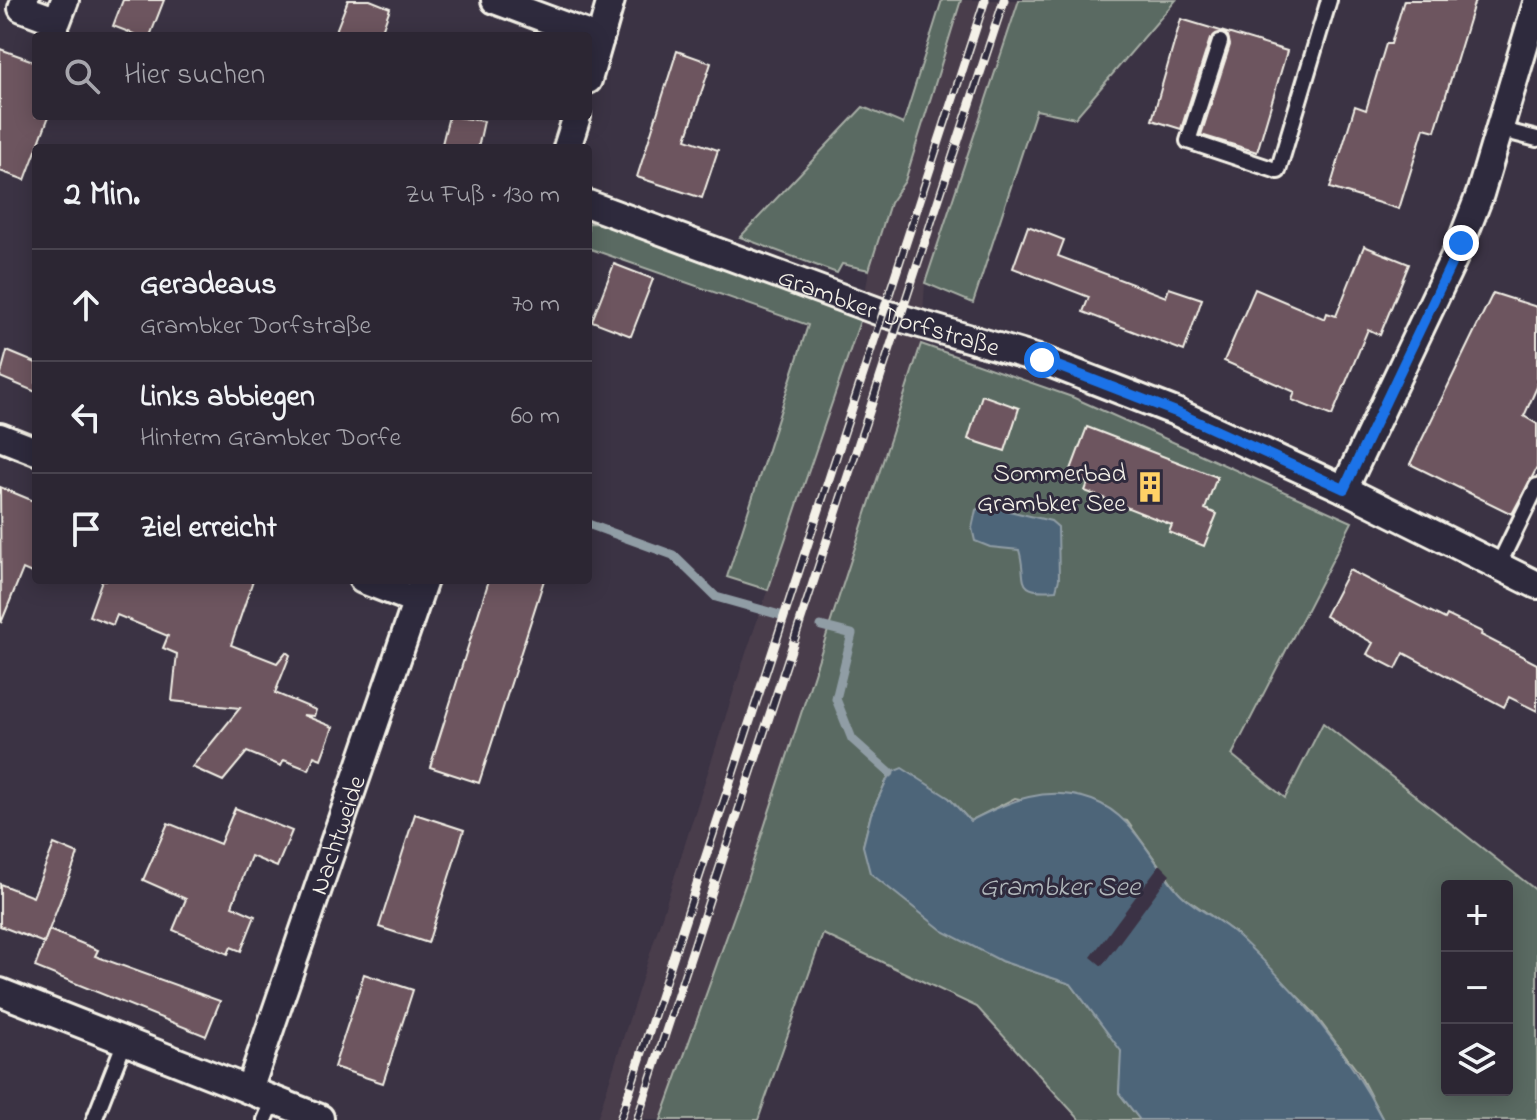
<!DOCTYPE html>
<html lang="de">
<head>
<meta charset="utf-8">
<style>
	:root { --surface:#2c2633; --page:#38323f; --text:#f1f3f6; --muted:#a6a5ac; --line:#48434e }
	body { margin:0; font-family:"Indie Flower",sans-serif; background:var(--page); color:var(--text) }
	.controls { position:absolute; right:24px; bottom:24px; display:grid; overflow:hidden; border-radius:8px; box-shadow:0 4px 20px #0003 }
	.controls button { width:72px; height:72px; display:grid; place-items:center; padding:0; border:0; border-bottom:2px solid var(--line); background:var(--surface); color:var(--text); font:40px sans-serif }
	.stop { position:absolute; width:24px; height:24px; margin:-18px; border:6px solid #1a73e8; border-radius:50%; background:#fff }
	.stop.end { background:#1a73e8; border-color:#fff; box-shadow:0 2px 8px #0008 }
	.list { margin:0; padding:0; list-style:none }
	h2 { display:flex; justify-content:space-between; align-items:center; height:104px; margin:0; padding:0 32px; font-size:34px }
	h2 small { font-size:26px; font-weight:400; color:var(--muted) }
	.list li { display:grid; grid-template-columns:52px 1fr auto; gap:24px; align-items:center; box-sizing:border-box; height:112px; padding:0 32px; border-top:2px solid var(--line) }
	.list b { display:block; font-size:30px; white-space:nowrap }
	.list p { margin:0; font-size:26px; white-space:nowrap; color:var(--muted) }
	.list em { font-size:26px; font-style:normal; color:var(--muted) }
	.icon { flex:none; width:44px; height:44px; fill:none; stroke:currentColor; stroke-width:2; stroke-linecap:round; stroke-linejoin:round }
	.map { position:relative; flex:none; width:1537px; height:1120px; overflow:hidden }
	.search { position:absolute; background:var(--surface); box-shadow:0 4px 20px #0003; left:32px; top:32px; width:560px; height:88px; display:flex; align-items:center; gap:20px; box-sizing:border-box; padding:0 28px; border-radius:8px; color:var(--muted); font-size:30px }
	.panel { position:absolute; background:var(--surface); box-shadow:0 4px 20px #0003; left:32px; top:144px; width:560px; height:440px; border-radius:8px }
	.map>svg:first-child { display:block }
</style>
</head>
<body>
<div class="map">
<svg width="1537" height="1120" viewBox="0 0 1537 1120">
	<rect width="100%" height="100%" fill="#3b3344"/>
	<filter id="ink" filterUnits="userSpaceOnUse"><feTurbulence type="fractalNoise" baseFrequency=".0125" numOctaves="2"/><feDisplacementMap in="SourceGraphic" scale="16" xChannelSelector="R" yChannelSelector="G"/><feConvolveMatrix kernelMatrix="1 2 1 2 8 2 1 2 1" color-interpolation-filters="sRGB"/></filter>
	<g filter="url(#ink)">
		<!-- built -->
		<polygon fill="#4a3d4c" points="961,0 1019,0 925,283 921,344 747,880 661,1120 597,1120 743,662 861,318 869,270 890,203 905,181"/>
		<!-- green -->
		<g fill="#5a6a62" stroke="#a7aea5" stroke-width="2" fill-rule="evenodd">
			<polygon points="942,0 961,0 905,181 890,203 869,270 842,264 837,273 740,237 863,107 903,124"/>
			<polygon points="1019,0 1176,0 1075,118 1036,110 973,303 925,283"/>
			<polygon points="588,223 608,224 861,318 768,590 727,577 808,325 588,248"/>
			<path d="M921 344 1072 397 1352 522 1232 755 1285 798 1323 723 1537 891V1120H1383L1358 1072 1312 1011 1234 932 1180 894 1127 821 1015 798 970 821 949 798 890 773 871 814 863 846 1001 961 1071 984 1122 1051 1119 1093 1140 1120H1080L977 1007 823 934 758 1120H661L747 880ZM1447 886H1507V1090H1447Z"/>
		</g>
		<!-- water -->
		<g fill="#4e6579" stroke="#909da5" stroke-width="2">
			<path d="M984 505 1051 521 1058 527 1059 579 1056 590C1012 594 1028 579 1019 550L990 547 975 541 972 528 976 510Z"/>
			<path d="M902 768 949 798 970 821C1009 801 1047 784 1092 800 1134 815 1150 860 1178 891 1194 909 1219 918 1237 935 1296 990 1346 1048 1383 1120H1140L1119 1093 1121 1051 1071 984 1001 961 943 931 870 873 863 846 871 814 890 773Z"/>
		</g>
		<!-- pier -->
		<polygon fill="#3b3344" points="1160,864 1170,874 1102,966 1091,957"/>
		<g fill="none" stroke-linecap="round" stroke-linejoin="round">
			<!-- stream -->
			<g stroke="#909da5" stroke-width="9">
				<polyline points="588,524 673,555 716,597 780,615"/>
				<polyline points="821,626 852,634 836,699 852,739 890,773"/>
			</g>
		</g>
		<!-- building -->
		<g fill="#6d555e" stroke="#f4f1e8" stroke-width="2">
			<polygon points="123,0 164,0 150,36 139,36 113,26"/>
			<polygon points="348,0 370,0 390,8 380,36 350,36 336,31"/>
			<polygon points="1404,0 1475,0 1435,131 1424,128 1399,209 1330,188 1355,106 1366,110 1386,44 1391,44"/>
			<polygon points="1181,19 1287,51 1257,152 1201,135 1230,45 1228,36 1222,32 1210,39 1181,129 1152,120"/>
			<polygon points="0,49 36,62 36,116 49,116 25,180 0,171"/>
			<polygon points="677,51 711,63 686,139 718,150 702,198 637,177"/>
			<polygon points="449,116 484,121 478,148 441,148"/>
			<polygon points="1028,226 1064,240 1058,256 1166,297 1169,288 1202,299 1184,351 1083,312 1089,297 1013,268"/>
			<polygon points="1364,246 1409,264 1380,335 1368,329 1332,416 1292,400 1295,392 1224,361 1255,289 1325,319 1327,313 1336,316"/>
			<polygon points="614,264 653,279 631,336 592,321"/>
			<polygon points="1493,293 1537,307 1537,387 1524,416 1537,424 1537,468 1512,514 1410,464"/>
			<polygon points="7,351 36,363 36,392 0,377"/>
			<polygon points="982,395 1019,408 1005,451 968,439"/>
			<polygon points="1087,427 1217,477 1205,509 1217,514 1204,546 1169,532 1172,525 1085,491 1088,483 1069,475"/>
			<polygon points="0,487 36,502 36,575 23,569 1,623"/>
			<polygon points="1349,570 1445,619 1447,615 1482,632 1481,635 1537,664 1537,711 1509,697 1504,707 1404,653 1396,669 1367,654 1373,643 1325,616"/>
			<polygon points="102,580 253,580 231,645 277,663 286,652 290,655 275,693 316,710 314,716 303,715 333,727 321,759 314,756 309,770 284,760 281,766 247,752 223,781 192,767 240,708 172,701 177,654 163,648 168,636 117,615 113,625 89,616"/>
			<polygon points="489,580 544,580 479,783 430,767"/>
			<polygon points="235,808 292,831 277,867 251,856 232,906 255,916 241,951 231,947 228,954 173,930 186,899 143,880 168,823 220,844"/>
			<polygon points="415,814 464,830 428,943 379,927"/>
			<polygon points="54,844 78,854 44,943 0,926 0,884 33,897"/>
			<polygon points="49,930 98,950 95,956 220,1001 206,1036 35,967"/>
			<polygon points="364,974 413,990 383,1083 334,1067"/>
		</g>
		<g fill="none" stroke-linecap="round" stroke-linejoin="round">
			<defs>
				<g id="service">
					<polyline points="1220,42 1188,141 1278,171 1329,0"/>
					<polyline points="1498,129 1537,139"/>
					<polyline points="1498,566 1537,486"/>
					<polyline points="94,1120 125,1041"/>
					<polyline points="265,1120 274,1099"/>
				</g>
				<g id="minor">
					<polyline points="25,0 22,8 57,21 65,0"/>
					<polyline points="495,0 600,39"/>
					<polyline points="588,80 611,0"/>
					<polyline points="567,148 577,116"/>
					<path id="s1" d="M588 204 883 313 1042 360 1176 412 1344 489 1537 585"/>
					<polyline points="0,437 36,451"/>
					<polyline points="1344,489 1461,243 1480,194 1537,3"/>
					<polyline points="363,580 417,601"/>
					<polyline points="0,992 320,1118"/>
					<path id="s2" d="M249 1090 424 580"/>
				</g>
			</defs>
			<!-- service casing -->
			<use href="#service" stroke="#f4f1e8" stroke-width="20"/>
			<!-- minor casing -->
			<use href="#minor" stroke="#f4f1e8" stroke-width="32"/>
			<!-- service -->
			<use href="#service" stroke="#2f2a3d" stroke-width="14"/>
			<!-- minor -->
			<use href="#minor" stroke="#2f2a3d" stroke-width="26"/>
			<defs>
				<g id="rail">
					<polyline points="620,1120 985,0"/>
					<polyline points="637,1120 1004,0"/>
				</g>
			</defs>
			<!-- rail casing -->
			<use href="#rail" stroke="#f4f1e8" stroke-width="9"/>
			<!-- rail -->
			<use href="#rail" stroke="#2f2a3d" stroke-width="6" stroke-dasharray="18" stroke-linecap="butt"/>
		</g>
	</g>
	<g fill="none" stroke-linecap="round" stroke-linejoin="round" filter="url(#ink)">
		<!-- route -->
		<polyline stroke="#1a73e8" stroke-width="10" points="1042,360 1176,412 1344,489 1461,243"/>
	</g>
	<!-- icons -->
	<defs>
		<symbol id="building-bare" viewBox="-9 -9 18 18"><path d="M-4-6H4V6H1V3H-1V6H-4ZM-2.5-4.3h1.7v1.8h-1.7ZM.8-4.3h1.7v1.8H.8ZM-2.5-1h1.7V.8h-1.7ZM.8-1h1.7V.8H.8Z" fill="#ffd166" stroke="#2f2a3d" stroke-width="2.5" paint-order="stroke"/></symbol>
	</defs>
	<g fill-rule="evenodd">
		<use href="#building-bare" x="1128" y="465" width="44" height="44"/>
	</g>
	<g text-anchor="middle" stroke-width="6" stroke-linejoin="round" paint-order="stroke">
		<!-- street labels -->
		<g font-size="26" fill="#f4f1e8" stroke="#2f2a3d">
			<text dy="9" stroke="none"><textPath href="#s1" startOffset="320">Grambker Dorfstraße</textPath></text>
			<text dy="9" stroke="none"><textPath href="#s2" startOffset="270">Nachtweide</textPath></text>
		</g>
		<!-- poi labels -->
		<g font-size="26" fill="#f4f1e8" stroke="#2f2a3d" text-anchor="end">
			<text x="1126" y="481">Sommerbad<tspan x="1126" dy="30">Grambker See</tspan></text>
		</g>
		<!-- water labels -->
		<g font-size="28" font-style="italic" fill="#b2b9bc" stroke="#2f2a3d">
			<text x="1060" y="895">Grambker See</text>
		</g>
	</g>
</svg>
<div class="controls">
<button>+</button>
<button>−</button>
<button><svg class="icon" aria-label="layers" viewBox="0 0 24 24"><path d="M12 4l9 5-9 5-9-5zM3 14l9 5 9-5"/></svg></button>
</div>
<div class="stop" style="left:1042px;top:360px"></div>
<div class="stop end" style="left:1461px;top:243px"></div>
<div class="search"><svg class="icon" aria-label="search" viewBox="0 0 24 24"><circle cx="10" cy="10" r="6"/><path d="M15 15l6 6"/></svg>Hier suchen</div>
<section class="panel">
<h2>2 Min.<small>Zu Fuß · 130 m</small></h2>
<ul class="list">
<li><svg class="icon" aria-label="ahead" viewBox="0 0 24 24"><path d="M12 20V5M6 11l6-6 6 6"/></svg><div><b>Geradeaus</b><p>Grambker Dorfstraße</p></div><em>70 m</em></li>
<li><svg class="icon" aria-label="left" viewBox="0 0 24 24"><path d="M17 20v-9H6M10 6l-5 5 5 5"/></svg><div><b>Links abbiegen</b><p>Hinterm Grambker Dorfe</p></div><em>60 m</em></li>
<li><svg class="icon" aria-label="arrive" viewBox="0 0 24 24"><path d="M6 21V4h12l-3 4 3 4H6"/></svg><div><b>Ziel erreicht</b></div></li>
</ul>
</section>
</div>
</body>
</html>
